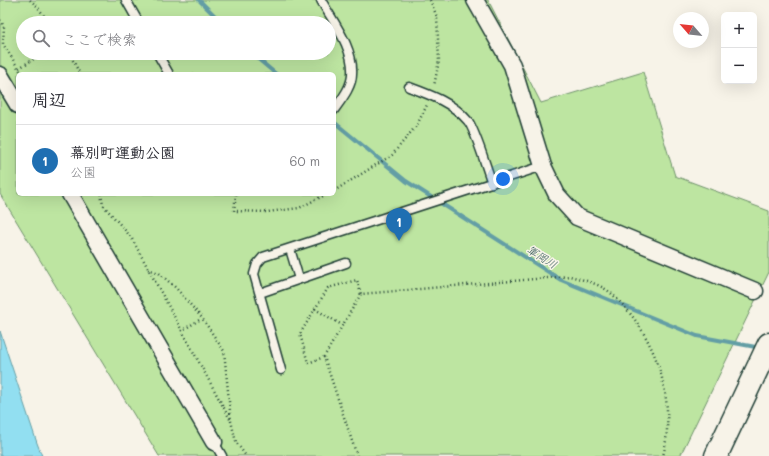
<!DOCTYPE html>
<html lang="ja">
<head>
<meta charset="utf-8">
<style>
	:root { --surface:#fff; --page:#f2f2f3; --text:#2b2b33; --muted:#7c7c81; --line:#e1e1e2; --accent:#1f6fb2 }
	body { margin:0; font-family:Mali,"Klee One",sans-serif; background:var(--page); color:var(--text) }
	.controls { position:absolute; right:12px; top:12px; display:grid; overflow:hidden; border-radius:6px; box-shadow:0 4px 16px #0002 }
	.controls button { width:36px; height:36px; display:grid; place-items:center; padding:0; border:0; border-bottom:1px solid var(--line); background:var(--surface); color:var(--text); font:20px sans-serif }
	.compass { position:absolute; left:673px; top:12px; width:36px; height:36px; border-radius:50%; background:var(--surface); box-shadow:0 4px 16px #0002; rotate:298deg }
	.you { position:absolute; left:503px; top:179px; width:14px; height:14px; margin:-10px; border:3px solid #fff; border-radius:50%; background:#1a73e8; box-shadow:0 0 0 6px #1a73e833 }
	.badge { display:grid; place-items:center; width:26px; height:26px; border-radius:50%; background:var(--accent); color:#fff; font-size:13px; font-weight:700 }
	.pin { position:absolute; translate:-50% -33px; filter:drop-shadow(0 1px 2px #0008) }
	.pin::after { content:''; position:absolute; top:21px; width:14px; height:12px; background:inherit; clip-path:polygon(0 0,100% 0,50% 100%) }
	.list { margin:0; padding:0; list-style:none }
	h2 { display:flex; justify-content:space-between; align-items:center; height:52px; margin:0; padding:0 16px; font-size:17px }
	h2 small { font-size:13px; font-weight:400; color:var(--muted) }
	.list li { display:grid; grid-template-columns:26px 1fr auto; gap:12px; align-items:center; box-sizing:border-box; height:72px; padding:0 16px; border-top:1px solid var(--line) }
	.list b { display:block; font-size:15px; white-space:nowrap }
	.list p { margin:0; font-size:13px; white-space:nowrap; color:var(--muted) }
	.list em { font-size:13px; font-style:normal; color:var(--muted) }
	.icon { flex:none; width:22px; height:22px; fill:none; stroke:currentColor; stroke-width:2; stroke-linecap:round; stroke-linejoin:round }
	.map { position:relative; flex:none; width:769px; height:456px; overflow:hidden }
	.search { position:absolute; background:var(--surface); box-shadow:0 4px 16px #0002; left:16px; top:16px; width:320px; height:44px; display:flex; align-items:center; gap:10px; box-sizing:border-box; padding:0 14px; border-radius:22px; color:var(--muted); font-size:15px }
	.panel { position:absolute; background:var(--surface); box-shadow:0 4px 16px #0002; left:16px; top:72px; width:320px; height:124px; border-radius:6px }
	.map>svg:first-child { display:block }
</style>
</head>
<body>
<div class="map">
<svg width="769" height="456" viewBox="0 0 769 456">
	<rect width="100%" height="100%" fill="#f7f3e8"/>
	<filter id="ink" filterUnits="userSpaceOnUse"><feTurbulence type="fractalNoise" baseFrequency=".025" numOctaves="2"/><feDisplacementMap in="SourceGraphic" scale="8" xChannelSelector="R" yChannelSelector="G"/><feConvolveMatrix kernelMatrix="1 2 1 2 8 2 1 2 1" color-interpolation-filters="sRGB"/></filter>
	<g filter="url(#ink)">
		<!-- green -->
		<path fill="#bde5a1" stroke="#6e916a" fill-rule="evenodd" d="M0 0H488L541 103 643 72 675 176 769 211V272L680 456H159L0 194ZM23 23H329V53H23ZM18 74H334V194H18Z"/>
		<!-- water -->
		<polygon fill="#92dff1" stroke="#649ea5" points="0,331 37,443 42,456 0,456"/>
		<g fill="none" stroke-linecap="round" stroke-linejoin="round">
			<!-- stream -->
			<g stroke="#649ea5" stroke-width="4">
				<polyline points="199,0 222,23"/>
				<polyline points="251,53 276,74"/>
				<polyline points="334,122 406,181 561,280 697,336 761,348"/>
			</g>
			<defs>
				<g id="service">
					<polyline points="126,0 139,23"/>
					<path d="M321 0C333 22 354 48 352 74 352 87 341 100 334 110"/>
					<polyline points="157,53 169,74"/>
					<path d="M409 87C431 95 453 103 468 121 475 129 487 170 492 183"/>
					<polyline points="290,249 299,279"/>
					<polyline points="260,293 346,263"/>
					<polyline points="281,370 254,274 257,264 263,257 543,166"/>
					<polyline points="214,442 222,456"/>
				</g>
				<g id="minor">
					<polyline points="475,0 512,65 543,166 557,195 577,217 755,291"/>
					<polyline points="0,75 18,105"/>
					<polyline points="70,194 214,442"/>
				</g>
				<polyline id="secondary" points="716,456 769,344"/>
			</defs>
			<!-- service casing -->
			<use href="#service" stroke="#1f3d34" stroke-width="11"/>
			<!-- minor casing -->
			<use href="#minor" stroke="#1f3d34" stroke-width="19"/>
			<!-- secondary casing -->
			<use href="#secondary" stroke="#1f3d34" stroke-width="25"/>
			<!-- path -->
			<g stroke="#1f3d34" stroke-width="2.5" stroke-dasharray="1 3" stroke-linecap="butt">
				<polyline points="30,0 37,6 49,23"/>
				<polyline points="430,0 437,17 439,61 434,86"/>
				<polyline points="0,20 4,26 3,44 22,74"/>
				<polyline points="69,53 80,74"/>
				<polyline points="19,68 42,54 46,60 58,53"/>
				<polyline points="334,191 392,155 417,125 427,105"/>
				<polyline points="101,194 103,205 131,237 231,421"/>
				<polyline points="236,194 234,211 267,212 299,208 327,194"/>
				<polyline points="148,269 159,273 176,288 202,318 224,351 231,421 236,442 246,456"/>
				<polyline points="315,309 328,288 357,280 361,294"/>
				<polyline points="181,331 201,319"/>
				<polyline points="324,357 308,363 300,334 315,309 342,325"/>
				<path d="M357 456 324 357 361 294 570 276C584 280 601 284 612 294 656 334 677 399 663 456"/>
			</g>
			<!-- service -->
			<use href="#service" stroke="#f7f3e8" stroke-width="8"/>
			<!-- minor -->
			<use href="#minor" stroke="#f7f3e8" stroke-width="16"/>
			<!-- secondary -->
			<use href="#secondary" stroke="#f7f3e8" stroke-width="22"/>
		</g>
	</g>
	<g text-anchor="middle" stroke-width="3" stroke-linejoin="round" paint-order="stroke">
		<!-- water labels -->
		<g font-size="11" font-style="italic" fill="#365d5a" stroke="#f7f3e8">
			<text transform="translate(542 257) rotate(32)" y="4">軍岡川</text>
		</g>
	</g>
</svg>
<div class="controls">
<button>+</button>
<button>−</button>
</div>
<svg class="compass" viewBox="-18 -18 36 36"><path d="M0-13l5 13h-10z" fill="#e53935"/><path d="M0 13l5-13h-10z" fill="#7c7c81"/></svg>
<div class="you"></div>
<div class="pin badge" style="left:399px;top:241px">1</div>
<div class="search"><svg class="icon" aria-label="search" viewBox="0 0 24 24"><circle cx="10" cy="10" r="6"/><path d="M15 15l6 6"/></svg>ここで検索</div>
<section class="panel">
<h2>周辺<small></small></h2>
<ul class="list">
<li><span class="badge">1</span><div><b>幕別町運動公園</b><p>公園</p></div><em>60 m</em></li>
</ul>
</section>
</div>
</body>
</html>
